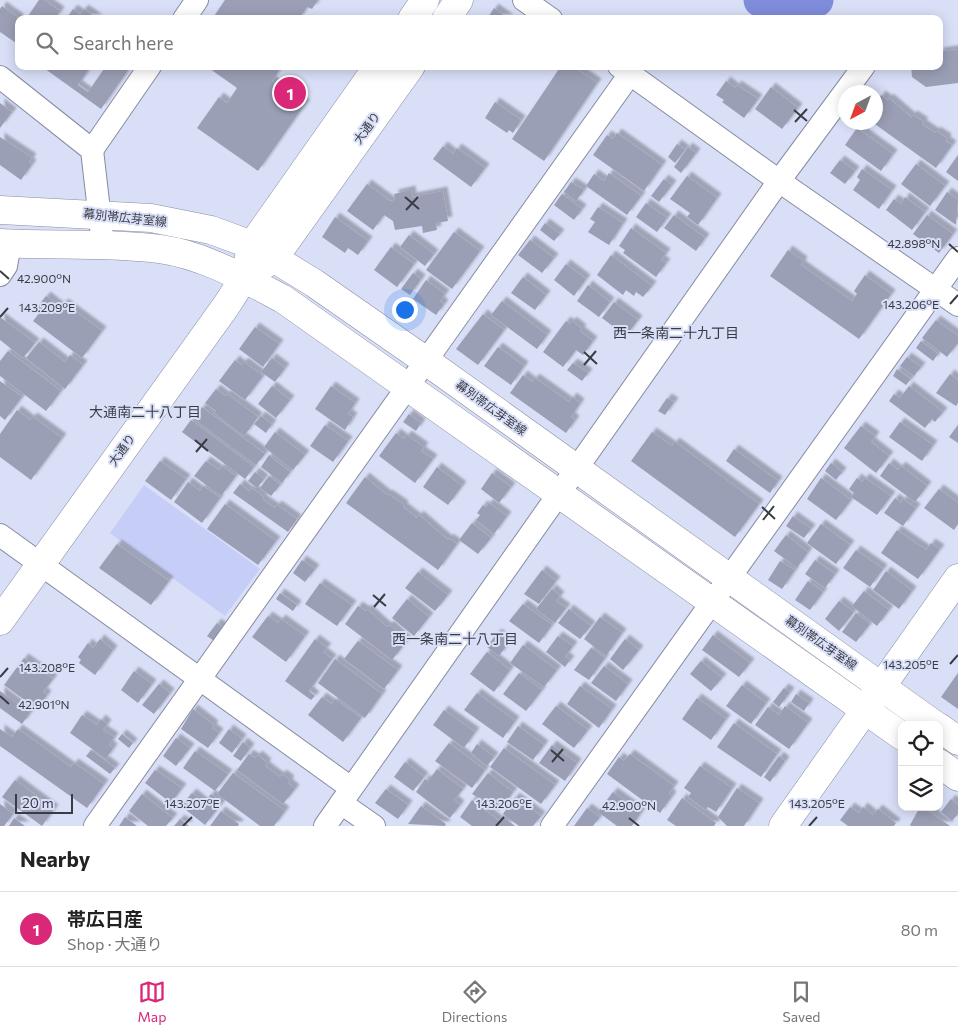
<!DOCTYPE html>
<html lang="en">
<head>
<meta charset="utf-8">
<style>
	:root { --surface:#fff; --page:#f2f2f2; --text:#222; --muted:#767676; --line:#e0e0e0; --accent:#db2777 }
	body { margin:0; font-family:Commissioner,"Noto Sans JP",sans-serif; background:var(--page); color:var(--text) }
	.controls { position:absolute; right:15px; bottom:15px; display:grid; overflow:hidden; border-radius:10px; box-shadow:0 2px 12px #0003 }
	.controls button { width:45px; height:45px; display:grid; place-items:center; padding:0; border:0; border-bottom:1px solid var(--line); background:var(--surface); color:var(--text); font:25px sans-serif }
	.compass { position:absolute; left:838px; top:85px; width:45px; height:45px; border-radius:50%; background:var(--surface); box-shadow:0 2px 12px #0003; rotate:221deg }
	.scale { position:absolute; left:15px; bottom:12px; width:58px; box-sizing:border-box; padding-left:5px; border:2px solid #3a3c45; border-top:0; font-size:14px; line-height:18px; white-space:nowrap; color:#3a3c45; -webkit-text-stroke:4px #d9dff7; paint-order:stroke }
	.you { position:absolute; left:404px; top:309px; width:18px; height:18px; margin:-12px; border:4px solid #fff; border-radius:50%; background:#1a73e8; box-shadow:0 0 0 8px #1a73e833 }
	.badge { display:grid; place-items:center; width:32px; height:32px; border-radius:50%; background:var(--accent); color:#fff; font-size:16px; font-weight:700 }
	.pin { position:absolute; translate:-50% -50%; border:2px solid #fff; box-shadow:0 1px 5px #0006 }
	.list { margin:0; padding:0; list-style:none }
	h2 { display:flex; justify-content:space-between; align-items:center; height:65px; margin:0; padding:0 20px; font-size:21px }
	h2 small { font-size:16px; font-weight:400; color:var(--muted) }
	.list li { display:grid; grid-template-columns:32px 1fr auto; gap:15px; align-items:center; box-sizing:border-box; height:75px; padding:0 20px; border-top:1px solid var(--line) }
	.list b { display:block; font-size:19px; white-space:nowrap }
	.list p { margin:0; font-size:16px; white-space:nowrap; color:var(--muted) }
	.list em { font-size:16px; font-style:normal; color:var(--muted) }
	.icon { flex:none; width:28px; height:28px; fill:none; stroke:currentColor; stroke-width:2; stroke-linecap:round; stroke-linejoin:round }
	.map { position:relative; flex:none; width:958px; height:826px; overflow:hidden }
	.search { position:absolute; background:var(--surface); box-shadow:0 2px 12px #0003; left:15px; right:15px; top:15px; height:55px; display:flex; align-items:center; gap:12px; box-sizing:border-box; padding:0 18px; border-radius:10px; color:var(--muted); font-size:19px }
	.sheet { height:140px; background:var(--surface) }
	nav { display:flex; justify-content:space-around; align-items:center; box-sizing:border-box; height:70px; border-top:1px solid var(--line); background:var(--surface); font-size:14px; color:var(--muted) }
	nav a { display:grid; justify-items:center; gap:2px }
	nav .on { color:var(--accent) }
	.map>svg:first-child { display:block }
</style>
</head>
<body>
<div class="map">
<svg width="958" height="826" viewBox="0 0 958 826">
	<defs>
		<filter id="shadow"><feDropShadow dx="4.5" dy="-4.5" stdDeviation="1" flood-color="#0004"/></filter>
	</defs>
	<rect width="100%" height="100%" fill="#d9dff7"/>
	<!-- green -->
	<polygon fill="#c6cef7" points="144,485 260,569 225,616 110,533"/>
	<g fill="none" stroke-linecap="round" stroke-linejoin="round">
		<!-- river -->
		<polyline stroke="#7f8cda" stroke-width="35" points="761,0 816,0"/>
	</g>
	<!-- building -->
	<g fill="#9b9fb6" filter="url(#shadow)">
		<polygon points="39,0 44,0 60,11 55,19 26,19"/>
		<polygon points="225,0 318,0 312,9 307,7 299,19 212,19"/>
		<polygon points="2,6 19,18 19,45 0,32 0,9"/>
		<polygon points="494,8 509,19 487,19"/>
		<polygon points="73,9 80,14 84,9 98,19 66,19"/>
		<polygon points="958,49 958,83 926,87 912,77 911,66 939,66 939,52"/>
		<polygon points="41,66 91,66 78,85 88,92 106,66 131,66 101,109"/>
		<polygon points="206,66 282,66 272,81 305,104 258,171 197,128 219,97 227,103 237,88"/>
		<polygon points="561,66 572,66 597,83 544,161 512,139"/>
		<polygon points="726,81 735,88 737,85 758,99 744,118 722,102 724,100 716,95"/>
		<polygon points="771,87 798,108 782,129 755,109"/>
		<polygon points="881,95 888,100 889,98 911,117 913,115 924,122 922,124 935,133 936,131 947,138 946,141 952,145 936,168 872,122 876,122 876,103"/>
		<polygon points="495,102 521,120 513,133 509,130 507,133 485,118"/>
		<polygon points="0,103 12,112 0,128"/>
		<polygon points="857,128 893,154 881,171 845,145"/>
		<polygon points="617,133 662,165 644,191 593,155 607,135 613,139"/>
		<polygon points="0,137 32,158 29,162 32,164 21,180 0,165"/>
		<polygon points="677,144 685,150 675,163 668,157"/>
		<polygon points="443,146 453,154 457,148 485,168 471,187 433,159"/>
		<polygon points="688,147 696,153 681,173 674,167"/>
		<polygon points="958,155 958,181 946,172"/>
		<polygon points="840,160 855,171 845,184 830,173"/>
		<polygon points="916,164 945,186 930,206 901,184"/>
		<polygon points="862,169 892,190 879,209 853,190 860,180 857,177"/>
		<polygon points="609,173 641,196 627,215 586,186 594,174 604,181"/>
		<polygon points="687,176 717,198 698,225 687,217 690,213 670,199"/>
		<polygon points="664,179 672,185 659,202 651,196"/>
		<polygon points="571,182 584,190 576,201 564,192"/>
		<polygon points="367,184 390,201 395,200 394,194 411,190 412,197 443,191 448,221 436,223 437,230 423,233 422,226 395,230 393,221 384,215 373,230 347,211"/>
		<polygon points="947,192 958,200 956,225 935,210"/>
		<polygon points="562,194 582,209 574,220 554,205"/>
		<polygon points="905,197 925,212 912,230 886,210 894,199 901,204"/>
		<polygon points="646,203 667,218 657,232 636,217"/>
		<polygon points="598,207 623,223 609,245 588,232 595,222 590,219"/>
		<polygon points="674,215 705,238 696,251 664,228"/>
		<polygon points="927,215 953,234 939,253 913,234"/>
		<polygon points="335,217 368,241 358,255 348,248 345,253 322,237"/>
		<polygon points="545,223 560,234 554,241 540,230"/>
		<polygon points="631,228 666,253 661,260 666,263 656,277 623,253 625,250 619,246"/>
		<polygon points="454,232 480,251 452,289 426,270"/>
		<polygon points="409,235 434,254 425,266 400,247"/>
		<polygon points="530,240 554,258 542,273 518,255"/>
		<polygon points="391,247 414,264 397,287 374,270"/>
		<polygon points="788,250 803,261 801,265 852,301 857,294 854,291 865,275 891,294 859,339 770,276"/>
		<polygon points="611,255 652,286 643,297 636,292 634,296 626,290 623,295 597,275"/>
		<polygon points="566,264 586,279 574,296 554,280"/>
		<polygon points="413,273 421,279 410,295 401,289"/>
		<polygon points="523,277 546,295 535,310 511,293"/>
		<polygon points="426,280 445,294 440,301 444,304 436,315 413,299"/>
		<polygon points="588,285 610,302 599,317 577,301"/>
		<polygon points="46,296 60,307 64,303 102,331 82,358 33,321 40,312 36,309"/>
		<polygon points="502,301 547,335 537,349 491,315"/>
		<polygon points="614,302 638,320 626,336 602,318"/>
		<polygon points="483,314 504,330 478,365 456,349"/>
		<polygon points="0,317 35,343 23,358 0,340"/>
		<polygon points="936,320 958,336 958,343 947,357 922,338"/>
		<polygon points="566,321 570,324 572,321 582,329 580,331 593,341 583,355 576,350 563,367 543,352"/>
		<polygon points="255,327 279,344 263,367 239,349"/>
		<polygon points="921,341 938,354 933,361 916,348"/>
		<polygon points="39,342 65,362 70,355 83,365 65,389 26,358"/>
		<polygon points="498,347 524,366 511,385 484,366"/>
		<polygon points="8,351 61,391 46,411 0,376 0,361"/>
		<polygon points="907,357 921,367 914,376 900,366"/>
		<polygon points="272,358 285,368 275,382 261,372"/>
		<polygon points="235,360 241,365 244,362 263,376 245,400 219,381"/>
		<polygon points="573,363 588,373 582,381 567,370"/>
		<polygon points="897,369 911,379 906,385 893,376"/>
		<polygon points="950,374 958,380 958,403 956,406 936,393"/>
		<polygon points="523,375 532,382 535,378 569,402 572,397 580,403 571,417 575,420 566,433 510,393"/>
		<polygon points="0,381 22,397 5,420 0,416"/>
		<polygon points="272,386 290,400 276,418 258,404"/>
		<polygon points="331,386 355,403 348,414 353,417 345,430 315,409"/>
		<polygon points="909,386 943,412 935,422 932,419 925,428 889,401 894,394 900,398"/>
		<polygon points="216,389 225,396 227,394 258,417 244,436 214,413 216,411 205,403"/>
		<polygon points="667,398 674,402 665,415 658,411"/>
		<polygon points="202,407 265,454 256,465 194,419"/>
		<polygon points="17,410 30,420 33,417 62,438 31,480 0,457 0,434"/>
		<polygon points="409,414 421,423 416,431 403,422"/>
		<polygon points="261,416 272,424 266,433 254,424"/>
		<polygon points="191,420 254,467 245,479 182,432"/>
		<polygon points="900,422 933,445 922,461 889,437"/>
		<polygon points="325,425 348,441 333,462 310,446"/>
		<polygon points="958,425 958,443 949,437"/>
		<polygon points="861,426 875,436 871,442 889,456 876,473 844,448"/>
		<polygon points="275,432 305,455 293,470 264,447"/>
		<polygon points="652,432 672,446 675,442 759,504 735,537 631,461"/>
		<polygon points="396,433 404,439 407,435 424,447 421,451 433,459 415,483 379,456"/>
		<polygon points="734,449 778,481 770,493 726,461"/>
		<polygon points="269,455 290,472 282,483 261,467"/>
		<polygon points="160,461 186,479 171,500 145,481"/>
		<polygon points="206,461 219,470 222,466 236,476 221,496 194,476"/>
		<polygon points="831,463 842,472 836,480 825,471"/>
		<polygon points="889,463 898,470 901,466 927,486 915,502 880,476"/>
		<polygon points="437,467 462,486 448,505 423,487"/>
		<polygon points="255,472 264,479 257,488 248,481"/>
		<polygon points="492,473 511,487 499,503 481,489"/>
		<polygon points="269,476 280,485 271,496 260,488"/>
		<polygon points="365,477 387,495 388,494 404,505 403,507 417,518 419,515 448,540 449,538 457,544 438,570 346,503"/>
		<polygon points="821,478 851,500 836,520 807,499"/>
		<polygon points="857,478 862,482 865,478 891,496 877,515 851,497 854,493 849,489"/>
		<polygon points="188,482 200,491 203,486 220,498 202,523 174,502"/>
		<polygon points="240,484 249,491 252,488 264,497 262,499 275,508 277,505 297,519 288,532 233,493"/>
		<polygon points="939,489 958,503 958,524 954,530 924,508"/>
		<polygon points="895,498 901,503 903,499 916,508 903,526 884,513"/>
		<polygon points="489,503 507,516 494,534 476,520 480,515 477,513 483,505 486,507"/>
		<polygon points="225,504 276,541 258,565 207,529"/>
		<polygon points="793,516 811,529 804,538 786,526"/>
		<polygon points="472,523 491,538 478,554 459,540"/>
		<polygon points="821,524 850,545 836,564 807,543"/>
		<polygon points="897,530 926,550 931,543 940,549 918,579 881,553"/>
		<polygon points="786,535 808,552 797,568 774,551"/>
		<polygon points="117,544 169,581 151,605 99,568"/>
		<polygon points="856,550 883,569 870,587 843,568"/>
		<polygon points="302,560 315,569 305,582 293,573"/>
		<polygon points="815,560 835,574 825,588 805,574"/>
		<polygon points="780,561 795,570 782,589 768,580"/>
		<polygon points="542,570 556,581 539,604 524,594"/>
		<polygon points="886,571 912,591 899,609 873,590"/>
		<polygon points="418,572 448,595 435,611 405,588"/>
		<polygon points="808,581 823,592 810,610 795,600"/>
		<polygon points="320,583 352,605 337,626 305,604"/>
		<polygon points="552,589 560,596 556,601 566,608 555,623 536,609"/>
		<polygon points="864,591 889,610 877,626 852,606"/>
		<polygon points="280,593 297,605 293,611 276,599"/>
		<polygon points="407,599 429,617 414,636 392,618"/>
		<polygon points="839,601 854,612 839,631 825,619"/>
		<polygon points="523,604 552,625 539,643 509,621"/>
		<polygon points="358,606 366,611 367,609 387,627 390,625 407,641 392,660 345,624"/>
		<polygon points="569,609 591,626 580,639 558,623"/>
		<polygon points="856,613 870,624 856,642 842,632"/>
		<polygon points="268,616 278,623 281,619 305,636 286,662 252,637"/>
		<polygon points="600,617 622,633 606,656 584,639"/>
		<polygon points="217,623 227,631 217,643 207,636"/>
		<polygon points="497,633 509,642 499,656 487,647"/>
		<polygon points="713,635 750,663 739,677 702,650"/>
		<polygon points="558,636 573,646 565,657 570,660 565,667 546,652"/>
		<polygon points="100,639 113,650 95,675 79,663 81,660 78,657 88,643 93,648"/>
		<polygon points="315,639 327,648 323,652 332,659 309,691 315,696 311,700 285,681"/>
		<polygon points="625,639 639,650 623,670 610,659"/>
		<polygon points="358,641 398,670 384,689 344,659"/>
		<polygon points="523,645 557,670 544,687 510,663"/>
		<polygon points="591,648 605,658 589,680 574,670"/>
		<polygon points="487,652 510,670 494,692 470,674"/>
		<polygon points="24,658 53,679 43,692 47,695 37,709 4,685"/>
		<polygon points="335,659 382,694 365,718 318,683"/>
		<polygon points="701,661 722,678 711,691 690,674"/>
		<polygon points="604,666 628,684 616,701 591,683"/>
		<polygon points="134,671 152,684 138,703 121,690"/>
		<polygon points="519,673 542,690 526,711 503,694"/>
		<polygon points="958,673 958,709 941,697"/>
		<polygon points="159,684 170,693 154,714 142,705"/>
		<polygon points="742,685 766,703 751,724 726,706"/>
		<polygon points="580,686 612,709 599,728 567,704"/>
		<polygon points="784,688 790,692 779,707 773,702"/>
		<polygon points="0,691 30,713 22,724 0,708"/>
		<polygon points="477,693 515,721 503,738 464,710"/>
		<polygon points="796,694 809,703 804,711 791,702"/>
		<polygon points="322,697 332,704 335,699 361,718 343,742 308,715"/>
		<polygon points="697,698 726,719 711,740 682,719"/>
		<polygon points="556,706 588,730 574,748 542,724"/>
		<polygon points="785,706 808,723 789,749 755,725 768,707 779,715"/>
		<polygon points="193,709 214,725 212,728 219,733 208,748 181,729"/>
		<polygon points="444,710 475,732 464,748 433,725"/>
		<polygon points="82,715 97,725 101,719 107,724 103,730 114,737 109,745 113,748 106,759 70,733"/>
		<polygon points="734,723 777,754 761,777 717,747"/>
		<polygon points="518,726 544,745 533,760 507,742"/>
		<polygon points="0,729 12,737 18,729 71,767 74,763 104,784 87,808 0,746"/>
		<polygon points="229,729 242,739 232,753 219,743"/>
		<polygon points="122,734 133,743 129,748 118,739"/>
		<polygon points="176,738 190,748 176,766 163,756"/>
		<polygon points="243,742 250,748 241,761 233,756"/>
		<polygon points="449,743 485,770 472,788 435,761"/>
		<polygon points="477,744 494,757 487,766 471,753"/>
		<polygon points="552,745 577,763 565,781 539,763"/>
		<polygon points="504,748 555,785 541,804 490,767"/>
		<polygon points="91,750 115,768 110,774 86,756"/>
		<polygon points="195,751 228,774 215,791 183,768"/>
		<polygon points="249,754 255,758 258,755 267,763 265,766 280,777 282,774 290,780 288,783 295,789 283,804 237,770"/>
		<polygon points="630,754 674,786 669,793 672,796 660,813 607,774 619,757 624,761"/>
		<polygon points="779,756 785,761 770,782 764,777"/>
		<polygon points="405,762 424,777 413,791 394,777"/>
		<polygon points="700,766 732,788 716,812 708,807 706,810 688,797 691,793 684,788"/>
		<polygon points="437,769 463,789 454,800 460,805 450,818 416,792 425,779 428,781"/>
		<polygon points="155,770 182,788 171,803 145,783"/>
		<polygon points="233,773 285,811 274,826 260,826 217,794"/>
		<polygon points="488,773 513,792 499,811 472,794"/>
		<polygon points="15,780 54,809 42,826 2,797"/>
		<polygon points="737,788 759,803 744,826 727,826 718,817"/>
		<polygon points="386,789 408,805 398,819 375,803"/>
		<polygon points="613,792 641,812 632,826 617,826 598,812"/>
		<polygon points="192,793 204,803 211,794 222,803 205,825 181,806"/>
		<polygon points="142,794 173,818 166,826 148,826 129,811"/>
		<polygon points="515,797 541,816 533,826 519,826 503,814"/>
		<polygon points="682,798 716,823 714,826 676,826 667,820"/>
		<polygon points="951,799 958,805 958,814 952,821 941,812"/>
		<polygon points="472,800 499,821 502,816 515,826 472,826 460,817"/>
		<polygon points="0,804 13,814 4,826 0,826"/>
		<polygon points="421,806 446,824 445,826 408,824"/>
		<polygon points="850,807 859,813 863,807 873,815 878,809 896,823 894,826 848,826 840,820"/>
		<polygon points="920,807 923,807 950,826 911,826 910,825"/>
		<polygon points="587,808 600,817 593,826 574,826"/>
		<polygon points="221,811 239,824 238,826 210,826"/>
		<polygon points="125,817 137,826 119,826"/>
		<polygon points="14,818 25,826 9,826"/>
		<polygon points="180,819 189,826 174,826"/>
	</g>
	<g fill="none" stroke-linecap="round" stroke-linejoin="round">
		<defs>
			<g id="street">
				<polyline points="524,0 551,19"/>
				<polyline points="184,19 197,0"/>
				<polyline points="619,66 779,181 958,305"/>
				<polyline points="0,77 92,150 103,245"/>
				<polyline points="92,150 150,66"/>
				<polyline points="0,275 6,266 10,244"/>
				<polyline points="0,535 351,788"/>
				<polyline points="341,803 374,826"/>
				<polyline points="95,826 630,74"/>
				<polyline points="325,826 779,181 864,66"/>
				<polyline points="552,826 958,258"/>
			</g>
			<polyline id="secondary" points="783,826 958,578"/>
			<g id="primary">
				<polyline points="0,210 151,218 211,230 252,245 314,283 426,361 935,725"/>
				<path d="M0 243C53 246 107 242 160 249 204 255 245 279 283 299L902 736"/>
				<polyline points="939,727 958,741"/>
				<polyline points="939,763 958,777"/>
			</g>
			<g id="highway">
				<polyline points="412,19 425,0"/>
				<polyline points="446,19 459,0"/>
				<polyline points="244,278 274,258 411,66"/>
				<polyline points="0,621 226,306 244,278 252,245 378,66"/>
			</g>
		</defs>
		<!-- street casing -->
		<use href="#street" stroke="#888ca2" stroke-width="24"/>
		<!-- secondary casing -->
		<use href="#secondary" stroke="#888ca2" stroke-width="29"/>
		<!-- primary casing -->
		<use href="#primary" stroke="#888ca2" stroke-width="29"/>
		<!-- highway casing -->
		<use href="#highway" stroke="#888ca2" stroke-width="29"/>
		<!-- street -->
		<use href="#street" stroke="#fff" stroke-width="22"/>
		<!-- secondary -->
		<use href="#secondary" stroke="#fff" stroke-width="28"/>
		<!-- primary -->
		<use href="#primary" stroke="#fff" stroke-width="28"/>
		<!-- highway -->
		<use href="#highway" stroke="#fff" stroke-width="28"/>
	</g>
	<!-- ticks -->
	<path fill="none" stroke="#3a3c45" stroke-width="2" d="M794 110 807 121M795 122 807 109M405 197 419 209M406 210 418 197M949 244 958 252M0 271 9 279M950 304 958 295M0 317 8 308M584 352 597 364M584 365 596 351M195 440 208 451M196 452 207 439M762 507 775 519M763 520 774 506M373 595 386 606M374 607 385 594M950 664 958 655M0 677 8 668M0 696 9 704M551 750 564 761M552 762 563 749M629 818 639 826M183 826 192 817M496 826 504 817M809 826 817 817"/>
	<g text-anchor="middle" stroke-width="4" stroke-linejoin="round" paint-order="stroke">
		<!-- street labels -->
		<g font-size="12" fill="#3a3c45" stroke="#d9dff7">
			<text transform="translate(367 128) rotate(-54)" y="4">大通り</text>
			<text transform="translate(125 218) rotate(6)" y="4">幕別帯広芽室線</text>
			<text transform="translate(491 408) rotate(36)" y="4">幕別帯広芽室線</text>
			<text transform="translate(122 450) rotate(-54)" y="4">大通り</text>
			<text transform="translate(821 643) rotate(35)" y="4">幕別帯広芽室線</text>
		</g>
		<!-- neighbourhood labels -->
		<g font-size="14" fill="#3a3c45" stroke="#d9dff7">
			<text x="676" y="338">西一条南二十九丁目</text>
			<text x="145" y="417">大通南二十八丁目</text>
			<text x="455" y="644">西一条南二十八丁目</text>
		</g>
	</g>
	<g font-size="12" text-anchor="middle" fill="#3a3c45" stroke="#d9dff7" stroke-width="4" stroke-linejoin="round" paint-order="stroke">
		<text x="914" y="248">42.898°N</text>
		<text x="44" y="283">42.900°N</text>
		<text x="911" y="309">143.206°E</text>
		<text x="47" y="312">143.209°E</text>
		<text x="911" y="669">143.205°E</text>
		<text x="47" y="672">143.208°E</text>
		<text x="44" y="709">42.901°N</text>
		<text x="192" y="808">143.207°E</text>
		<text x="504" y="808">143.206°E</text>
		<text x="817" y="808">143.205°E</text>
		<text x="629" y="810">42.900°N</text>
	</g>
</svg>
<div class="controls">
<button><svg class="icon" aria-label="locate" viewBox="0 0 24 24"><circle cx="12" cy="12" r="6"/><path d="M12 2v4M12 18v4M2 12h4M18 12h4"/></svg></button>
<button><svg class="icon" aria-label="layers" viewBox="0 0 24 24"><path d="M12 4l9 5-9 5-9-5zM3 14l9 5 9-5"/></svg></button>
</div>
<svg class="compass" viewBox="-18 -18 36 36"><path d="M0-13l5 13h-10z" fill="#e53935"/><path d="M0 13l5-13h-10z" fill="#767676"/></svg>
<div class="scale">20 m</div>
<div class="you"></div>
<div class="pin badge" style="left:290px;top:93px">1</div>
<div class="search"><svg class="icon" aria-label="search" viewBox="0 0 24 24"><circle cx="10" cy="10" r="6"/><path d="M15 15l6 6"/></svg>Search here</div>
</div>
<section class="sheet">
<h2>Nearby<small></small></h2>
<ul class="list">
<li><span class="badge">1</span><div><b>帯広日産</b><p>Shop · 大通り</p></div><em>80 m</em></li>
</ul>
</section>
<nav>
<a class="on"><svg class="icon" aria-label="map" viewBox="0 0 24 24"><path d="M3 6l6-2 6 2 6-2v14l-6 2-6-2-6 2zM9 4v14M15 6v14"/></svg>Map</a>
<a><svg class="icon" aria-label="directions" viewBox="0 0 24 24"><path d="M12 3l9 9-9 9-9-9zM9 14v-3h6M13 9l2 2-2 2"/></svg>Directions</a>
<a><svg class="icon" aria-label="saved" viewBox="0 0 24 24"><path d="M7 4h10v16l-5-4-5 4z"/></svg>Saved</a>
</nav>
</body>
</html>
